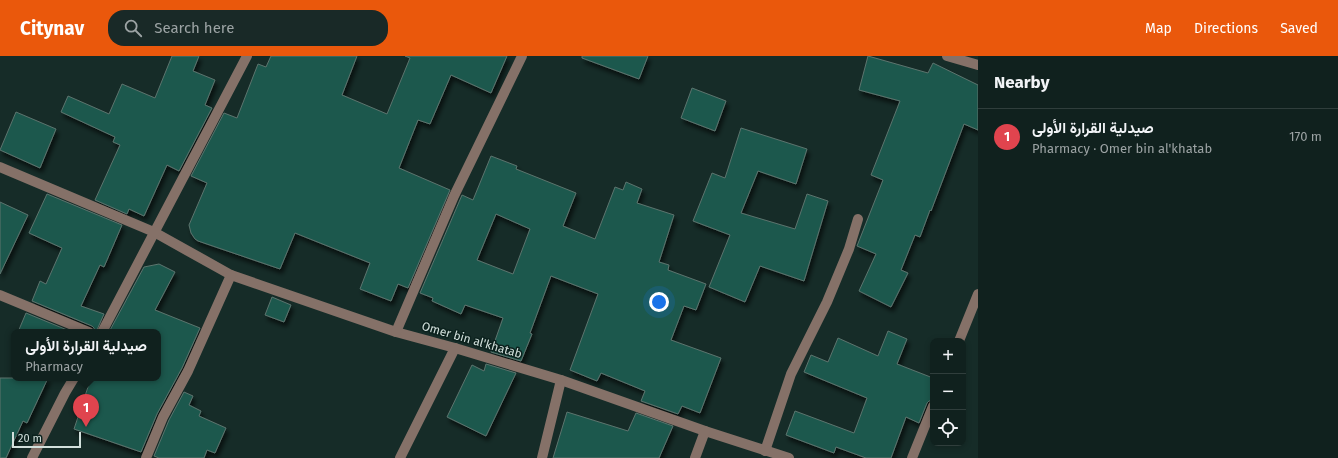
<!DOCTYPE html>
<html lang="en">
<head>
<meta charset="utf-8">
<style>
	:root { --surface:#10211e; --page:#192927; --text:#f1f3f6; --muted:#9ca3a4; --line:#303e3c; --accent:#ea580c }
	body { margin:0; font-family:"Fira Sans",Vazirmatn,sans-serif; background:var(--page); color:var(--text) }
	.controls { position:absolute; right:12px; bottom:12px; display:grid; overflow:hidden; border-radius:8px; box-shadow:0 2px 6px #0003 }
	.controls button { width:36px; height:36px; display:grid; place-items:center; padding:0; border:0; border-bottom:1px solid var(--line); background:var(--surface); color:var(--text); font:20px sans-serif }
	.scale { position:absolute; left:12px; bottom:10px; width:69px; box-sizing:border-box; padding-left:4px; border:2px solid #d2e0dc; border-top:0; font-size:11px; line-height:14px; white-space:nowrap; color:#d2e0dc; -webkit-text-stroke:3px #0c221e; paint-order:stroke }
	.you { position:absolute; left:659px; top:246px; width:14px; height:14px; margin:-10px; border:3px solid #fff; border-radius:50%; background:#1a73e8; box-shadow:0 0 0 6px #1a73e833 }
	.badge { display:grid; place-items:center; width:26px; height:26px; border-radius:50%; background:var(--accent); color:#fff; font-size:13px; font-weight:700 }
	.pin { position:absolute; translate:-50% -33px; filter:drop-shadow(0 1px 2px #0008) }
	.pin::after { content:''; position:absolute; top:21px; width:14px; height:12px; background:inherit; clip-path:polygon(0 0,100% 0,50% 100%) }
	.popup { position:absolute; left:11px; top:273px; width:150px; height:52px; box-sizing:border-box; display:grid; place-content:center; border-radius:8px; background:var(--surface); filter:drop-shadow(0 1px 3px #0005); font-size:13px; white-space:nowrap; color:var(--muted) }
	.popup b { font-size:15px; color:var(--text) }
	.popup::after { content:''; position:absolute; left:50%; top:100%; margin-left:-8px; border:8px solid transparent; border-top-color:var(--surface) }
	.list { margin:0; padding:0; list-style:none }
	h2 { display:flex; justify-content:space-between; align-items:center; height:52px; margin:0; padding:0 16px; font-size:17px }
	h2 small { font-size:13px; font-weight:400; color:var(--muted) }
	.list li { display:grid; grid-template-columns:26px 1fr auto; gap:12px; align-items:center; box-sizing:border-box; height:56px; padding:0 16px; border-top:1px solid var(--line) }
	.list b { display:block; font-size:15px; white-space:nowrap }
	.list p { margin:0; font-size:13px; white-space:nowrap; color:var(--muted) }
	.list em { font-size:13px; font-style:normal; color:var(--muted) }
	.icon { flex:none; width:22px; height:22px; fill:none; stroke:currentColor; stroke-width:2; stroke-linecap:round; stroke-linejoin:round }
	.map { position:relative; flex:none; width:978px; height:402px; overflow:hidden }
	header { display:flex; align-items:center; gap:24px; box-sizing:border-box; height:56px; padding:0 20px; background:var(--accent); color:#fff }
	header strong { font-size:19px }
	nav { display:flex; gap:22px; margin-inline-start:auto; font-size:14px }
	.search { width:280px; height:36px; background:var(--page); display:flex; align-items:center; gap:10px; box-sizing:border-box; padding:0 14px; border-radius:16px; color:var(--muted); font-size:15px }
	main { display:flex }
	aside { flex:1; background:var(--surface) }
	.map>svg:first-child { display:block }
</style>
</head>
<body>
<header>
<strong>Citynav</strong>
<div class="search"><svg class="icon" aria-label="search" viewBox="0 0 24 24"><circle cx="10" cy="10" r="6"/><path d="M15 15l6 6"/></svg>Search here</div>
<nav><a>Map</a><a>Directions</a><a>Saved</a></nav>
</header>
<main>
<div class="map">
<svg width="978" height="402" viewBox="0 0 978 402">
	<defs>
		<filter id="shadow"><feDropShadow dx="2.5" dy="4.5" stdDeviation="2" flood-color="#0009"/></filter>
	</defs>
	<rect width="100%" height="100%" fill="#162c28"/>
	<!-- building -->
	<g fill="#1d584d" stroke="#5c746e" fill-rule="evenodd" filter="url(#shadow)">
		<polygon points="172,0 199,0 193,15 215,24 205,49 212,52 179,115 167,109 144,160 129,153 127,158 95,144 120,89 113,86 115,81 61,56 68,40 109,58 122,28 155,42"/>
		<polygon points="271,0 357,0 342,39 387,58 410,2 405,0 507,0 491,37 451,19 430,68 418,64 399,112 450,134 408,232 398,228 391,245 360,233 370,207 295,177 280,213 198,185 195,183 191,177 189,169 207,127 191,120 224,57 237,62 258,8 266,11"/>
		<polygon points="582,0 648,0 639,23 582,2"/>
		<polygon points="868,0 928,17 933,7 978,29 978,74 964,68 931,155 930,154 920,181 915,179 901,214 908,217 891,251 859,235 876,198 857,190 883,124 871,119 900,45 859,34"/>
		<polygon points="692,32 726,45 715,75 681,62"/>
		<polygon points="16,56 56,73 40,112 0,94"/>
		<polygon points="741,72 807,93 796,128 758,115 741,157 795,173 807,138 828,145 804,225 760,210 745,246 709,231 730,179 693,165 712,117 725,122"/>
		<path d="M491 100 517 110 516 113 576 137 563 170 595 183 615 131 623 134 626 126 642 133 637 147 674 159 659 206 669 209 668 214 706 228 696 254 684 250 671 284 721 302 700 357 682 350 678 358 641 345 645 335 601 317 597 325 570 314 598 238 551 220 530 277 532 278 521 305 491 296 503 262 465 249 461 258 432 245 433 242 420 237 462 139 473 144ZM496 158 530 173 513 218 477 204Z"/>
		<polygon points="47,138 122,169 104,211 100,209 81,250 104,258 96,276 94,272 92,270 32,245 40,225 46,228 62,192 29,177"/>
		<polygon points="0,146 28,159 0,218"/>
		<polygon points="159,208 175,216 155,254 200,272 182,312 157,358 141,396 74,373 91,322 158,322 158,276 109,276 144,211"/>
		<polygon points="272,241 291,249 284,266 265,259"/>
		<polygon points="26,257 72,276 18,276"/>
		<polygon points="888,275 907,283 897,308 933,322 933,344 929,345 927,347 919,367 906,361 891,402 866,402 836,391 834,397 786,379 795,355 854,377 867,342 804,316 811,299 828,306 838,282 878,300"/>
		<polygon points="486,308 516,317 486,380 447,361 472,309 484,315"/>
		<polygon points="0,322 48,322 27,367 23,365 6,402 0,402"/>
		<polygon points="184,336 193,340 189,349 201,355 199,360 226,372 215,397 207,394 204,402 159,402 154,400 169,364"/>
		<polygon points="567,356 628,375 636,357 673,370 659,402 553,402"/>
	</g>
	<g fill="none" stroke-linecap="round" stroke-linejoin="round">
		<!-- minor -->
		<g stroke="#857168" stroke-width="10">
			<polyline points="947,0 978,9"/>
			<polyline points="0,111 154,176 231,219 396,276 455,292 561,324 705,375 789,402"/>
			<polyline points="0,239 89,276"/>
			<polyline points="102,276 247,0"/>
			<polyline points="396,276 454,140 522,0"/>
			<polyline points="959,285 978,238"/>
			<polyline points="765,395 791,318 827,246 849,193 858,163"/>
			<polyline points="32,402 65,337 74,322"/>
			<polyline points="146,402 163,361 188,315 231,219"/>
			<polyline points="400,402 455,292"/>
			<polyline points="542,402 561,324"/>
			<polyline points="695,402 705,375"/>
			<polyline points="912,402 933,350"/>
		</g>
	</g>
	<g text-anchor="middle" stroke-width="3" stroke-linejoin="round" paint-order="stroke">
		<!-- street labels -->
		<g font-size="12" fill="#d2e0dc" stroke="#0c221e">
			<text transform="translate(472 284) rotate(16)" y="4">Omer bin al'khatab</text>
		</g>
	</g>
</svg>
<div class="controls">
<button>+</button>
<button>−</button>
<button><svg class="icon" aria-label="locate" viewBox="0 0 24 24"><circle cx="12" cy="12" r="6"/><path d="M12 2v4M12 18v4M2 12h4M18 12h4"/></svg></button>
</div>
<div class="scale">20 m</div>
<div class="you"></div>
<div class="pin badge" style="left:86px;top:371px;background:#e0444e">1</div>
<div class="popup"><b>صيدلية القرارة الأولى</b>Pharmacy</div>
</div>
<aside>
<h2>Nearby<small></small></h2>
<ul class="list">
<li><span class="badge" style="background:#e0444e">1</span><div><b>صيدلية القرارة الأولى</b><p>Pharmacy · Omer bin al'khatab</p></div><em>170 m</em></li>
</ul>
</aside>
</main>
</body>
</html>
